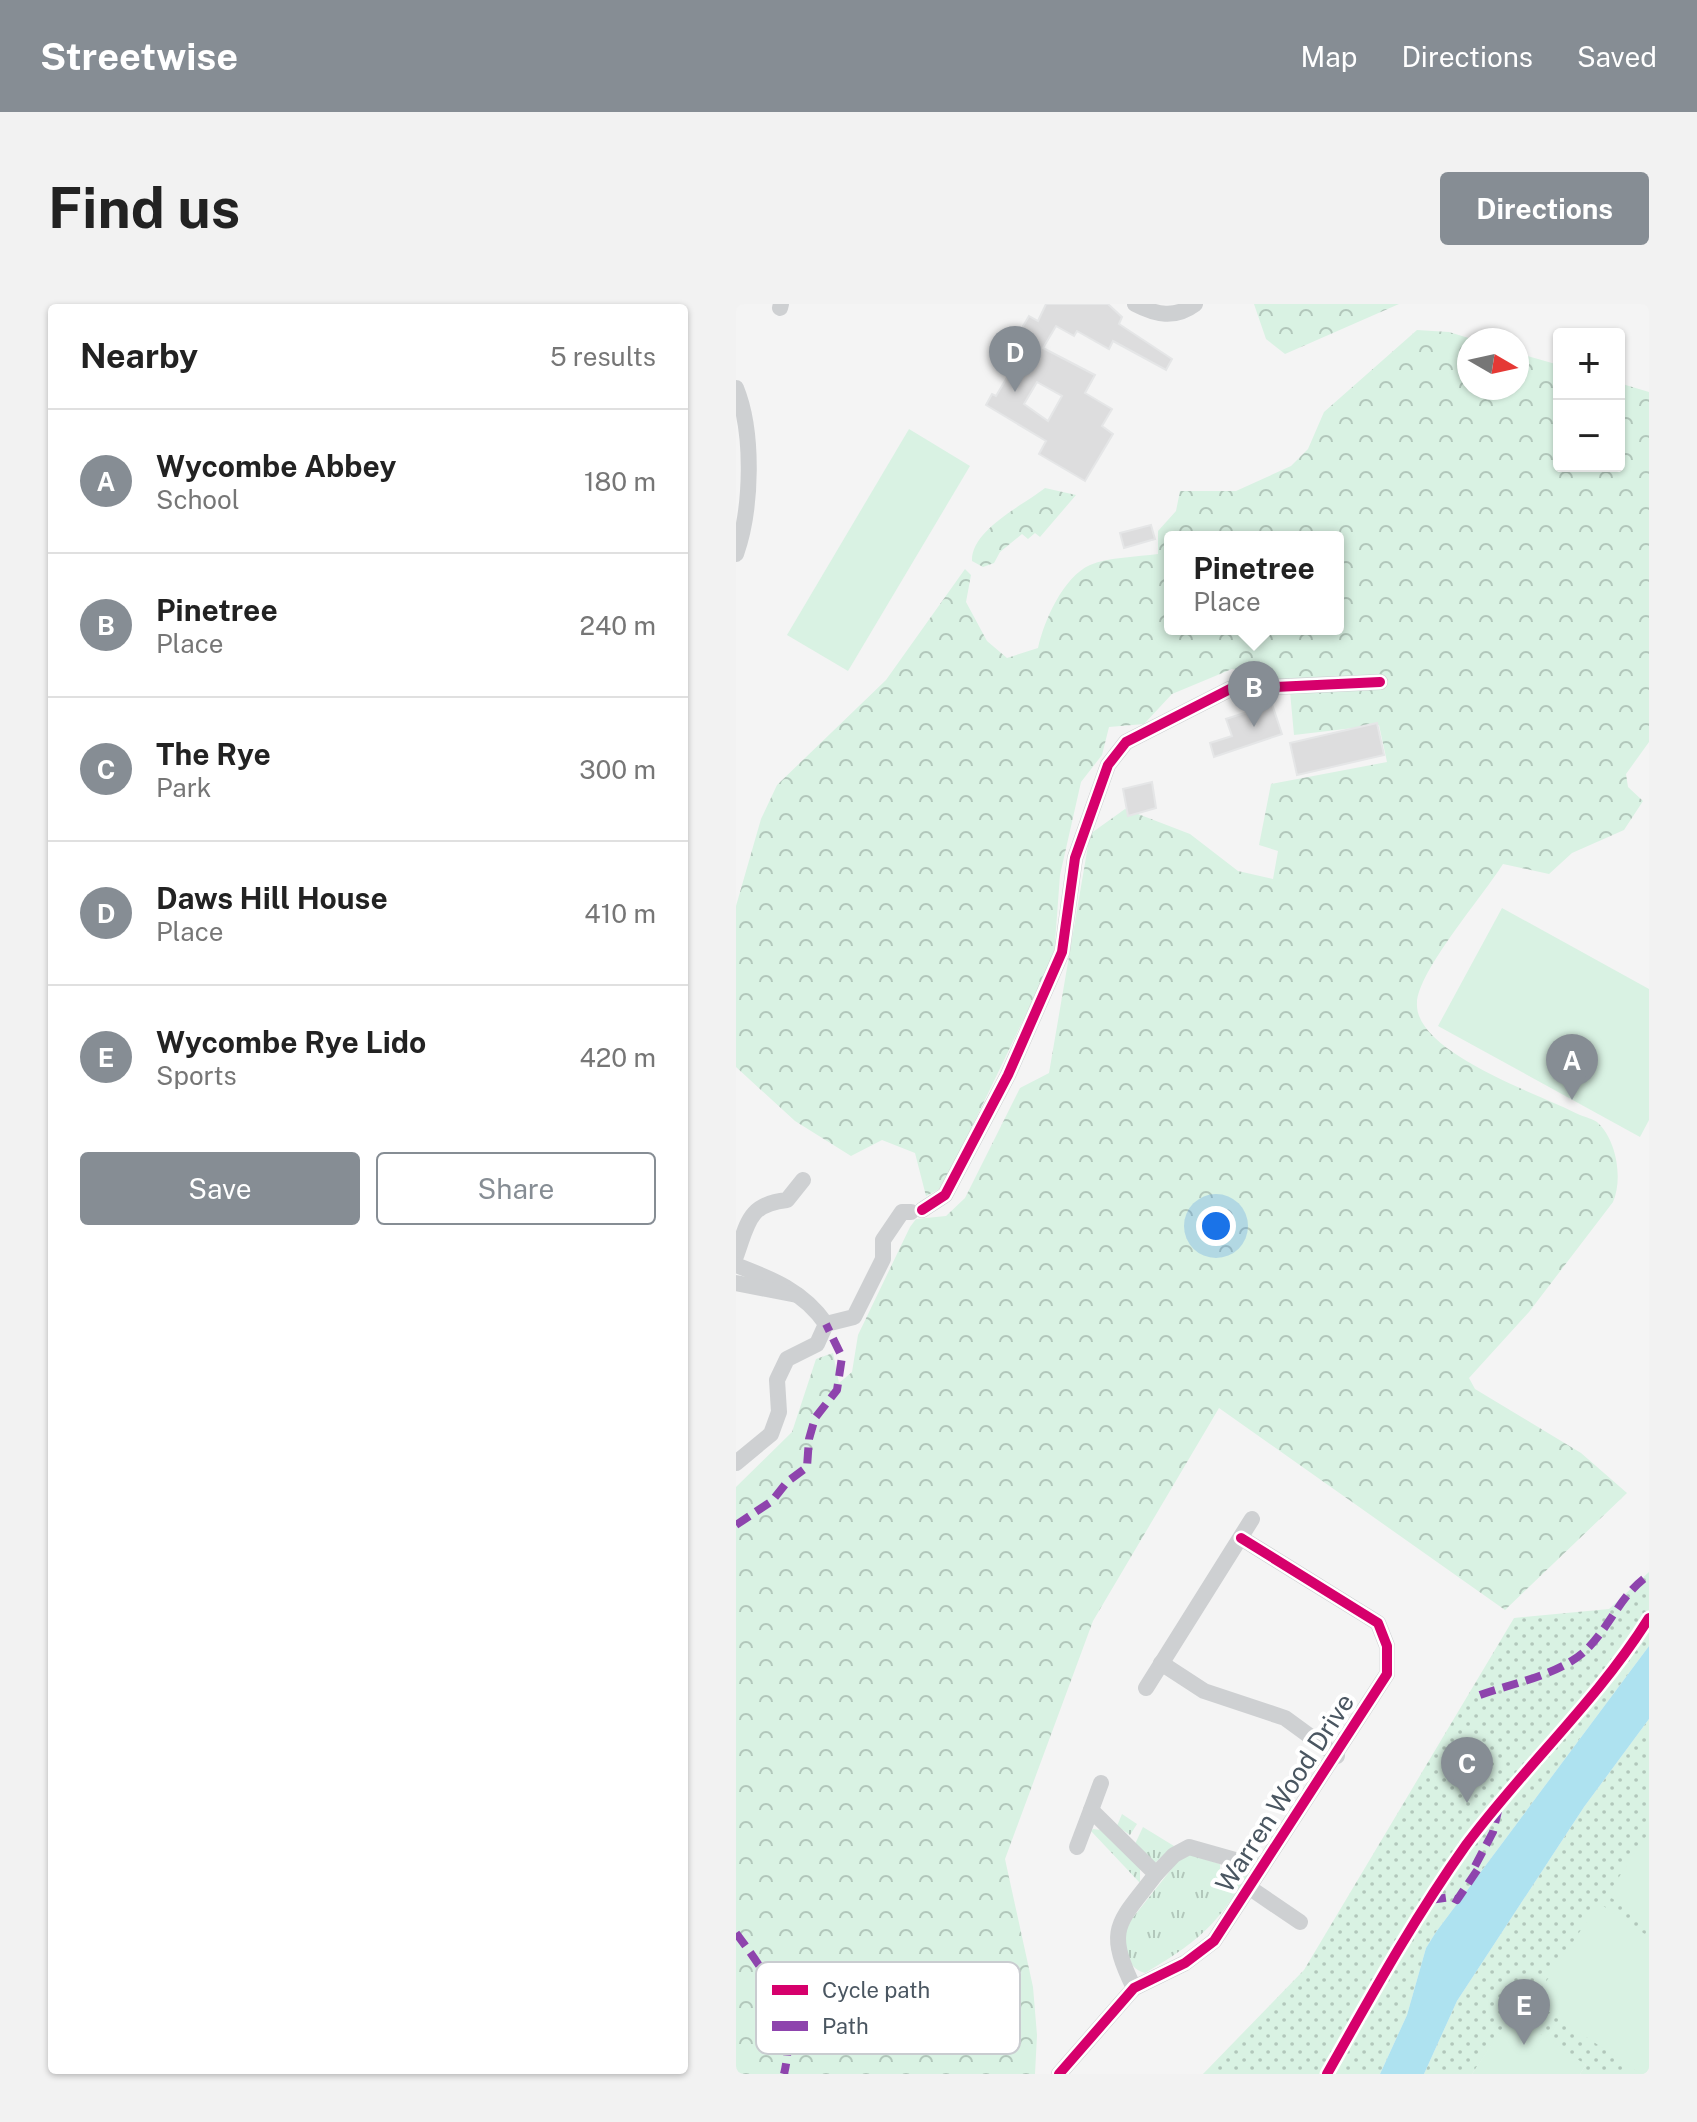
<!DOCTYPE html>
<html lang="en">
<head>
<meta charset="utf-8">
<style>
	:root { --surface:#fff; --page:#f2f2f2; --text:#222; --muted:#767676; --line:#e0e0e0; --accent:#868d94 }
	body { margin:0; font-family:"Public Sans",sans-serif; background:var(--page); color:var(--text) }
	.controls { position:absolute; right:24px; top:24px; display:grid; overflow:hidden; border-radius:8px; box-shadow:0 2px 6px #0004 }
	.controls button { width:72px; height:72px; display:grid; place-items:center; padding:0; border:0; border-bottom:2px solid var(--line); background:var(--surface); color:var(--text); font:40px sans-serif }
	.compass { position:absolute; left:721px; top:24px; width:72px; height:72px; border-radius:50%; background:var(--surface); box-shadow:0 2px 6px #0004; rotate:99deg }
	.you { position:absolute; left:480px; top:922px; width:28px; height:28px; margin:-20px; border:6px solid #fff; border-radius:50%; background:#1a73e8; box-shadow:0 0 0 12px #1a73e833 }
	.badge { display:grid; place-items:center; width:52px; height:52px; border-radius:50%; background:var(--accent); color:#fff; font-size:26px; font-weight:700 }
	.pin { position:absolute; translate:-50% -66px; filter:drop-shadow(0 2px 4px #0008) }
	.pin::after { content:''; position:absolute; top:42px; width:28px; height:24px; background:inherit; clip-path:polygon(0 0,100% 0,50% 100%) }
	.popup { position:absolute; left:428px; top:227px; width:180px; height:104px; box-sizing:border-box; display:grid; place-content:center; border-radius:8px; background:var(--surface); filter:drop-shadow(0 2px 6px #0005); font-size:26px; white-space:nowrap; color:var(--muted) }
	.popup b { font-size:30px; color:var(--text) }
	.popup::after { content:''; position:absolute; left:50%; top:100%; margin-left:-16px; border:16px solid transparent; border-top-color:var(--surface) }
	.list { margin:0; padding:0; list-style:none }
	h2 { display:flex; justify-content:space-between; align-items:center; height:104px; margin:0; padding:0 32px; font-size:34px }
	h2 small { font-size:26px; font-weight:400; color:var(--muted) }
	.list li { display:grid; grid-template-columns:52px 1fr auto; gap:24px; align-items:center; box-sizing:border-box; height:144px; padding:0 32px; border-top:2px solid var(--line) }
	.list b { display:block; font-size:30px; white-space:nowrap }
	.list p { margin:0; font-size:26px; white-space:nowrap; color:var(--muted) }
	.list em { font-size:26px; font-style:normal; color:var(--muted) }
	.actions { display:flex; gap:16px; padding:24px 32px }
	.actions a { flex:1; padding:18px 0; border:2px solid var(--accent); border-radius:8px; text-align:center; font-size:28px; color:var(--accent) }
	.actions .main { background:var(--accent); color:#fff }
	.map { position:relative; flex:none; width:913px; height:1770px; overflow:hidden; border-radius:8px }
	header { display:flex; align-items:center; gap:48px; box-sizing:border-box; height:112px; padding:0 40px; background:var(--accent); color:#fff }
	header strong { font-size:38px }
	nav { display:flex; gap:44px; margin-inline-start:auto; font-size:28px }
	.intro { display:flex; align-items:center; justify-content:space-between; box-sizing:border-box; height:192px; padding:0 48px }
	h1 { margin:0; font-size:56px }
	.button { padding:20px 36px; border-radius:8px; background:var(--accent); color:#fff; font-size:28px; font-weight:700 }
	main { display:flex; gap:48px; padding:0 48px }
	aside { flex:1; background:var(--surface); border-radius:8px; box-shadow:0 2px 6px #0004 }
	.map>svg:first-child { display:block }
</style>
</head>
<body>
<header>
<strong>Streetwise</strong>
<nav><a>Map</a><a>Directions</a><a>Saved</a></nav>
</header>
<div class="intro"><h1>Find us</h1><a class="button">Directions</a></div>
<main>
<aside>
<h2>Nearby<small>5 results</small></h2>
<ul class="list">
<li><span class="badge">A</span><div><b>Wycombe Abbey</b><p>School</p></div><em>180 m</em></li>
<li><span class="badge">B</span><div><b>Pinetree</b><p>Place</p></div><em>240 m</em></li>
<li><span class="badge">C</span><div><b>The Rye</b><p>Park</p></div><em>300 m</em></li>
<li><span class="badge">D</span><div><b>Daws Hill House</b><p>Place</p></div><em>410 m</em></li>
<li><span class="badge">E</span><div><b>Wycombe Rye Lido</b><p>Sports</p></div><em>420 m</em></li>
</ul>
<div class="actions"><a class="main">Save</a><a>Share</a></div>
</aside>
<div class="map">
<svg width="913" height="1770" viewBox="0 0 913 1770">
	<defs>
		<pattern id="grass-tufts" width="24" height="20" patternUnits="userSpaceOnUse" patternTransform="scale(2)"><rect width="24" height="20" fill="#d9f2e3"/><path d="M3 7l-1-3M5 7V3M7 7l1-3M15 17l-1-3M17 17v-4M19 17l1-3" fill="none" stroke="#b2c7bb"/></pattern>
		<pattern id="forest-crowns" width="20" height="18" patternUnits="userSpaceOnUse" patternTransform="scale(2)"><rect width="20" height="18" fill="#d9f2e3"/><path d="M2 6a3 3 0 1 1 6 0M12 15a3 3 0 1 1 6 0" fill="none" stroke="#b2c7bb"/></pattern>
		<pattern id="park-dots" width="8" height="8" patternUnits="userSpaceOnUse" patternTransform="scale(2)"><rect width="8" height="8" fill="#d9f2e3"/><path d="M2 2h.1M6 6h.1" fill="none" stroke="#b2c7bb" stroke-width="1.8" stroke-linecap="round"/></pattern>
	</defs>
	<rect width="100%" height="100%" fill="#f4f4f4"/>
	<!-- grass -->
	<g fill="url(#grass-tufts)">
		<polygon points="386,1510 401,1520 394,1531 381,1522"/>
		<polygon points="407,1523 438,1542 419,1559 399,1540"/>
		<polygon points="357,1525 365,1526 404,1564 404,1579 355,1527"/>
		<path d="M452 1550 484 1560V1568L494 1569 510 1558 513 1551 522 1554C485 1615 471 1633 409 1669 389 1664 386 1639 391 1621L445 1553Z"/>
	</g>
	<!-- forest -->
	<g fill="url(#forest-crowns)" fill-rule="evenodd">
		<polygon points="518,0 663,0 549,50 530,35"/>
		<path d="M681 26 713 28 739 36H733V84H781V49L823 61V162H883V79L913 88V438L890 470 892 483 907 497 888 526 836 549 813 570 767 560C747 592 682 667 681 699 678 749 806 791 844 811 849 813 857 815 861 818 881 836 887 875 877 898L793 1008 733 1074 739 1085 845 1149 891 1189 769 1306 483 1104 357 1317 269 1555 297 1683 301 1731 299 1770H0V1183L56 1128 80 1055 97 1049 103 1079 116 1068 122 1031 174 923 180 915 210 912 229 894 284 784 313 769 354 530 389 505 454 530 502 567 537 575 542 547 523 541 535 480 651 458 643 421 558 431 553 377 496 365 436 390 408 420 373 423 366 451 345 478 324 571 318 652 207 883 190 892 179 849 146 836 115 852 59 817 0 763V602L25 515 41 481 150 376 229 265 235 271 230 298 251 337 271 354 302 344C308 317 327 273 354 261 373 253 401 253 422 250V227L440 207 444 187H500L555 162 572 145 588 108ZM434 233H602V325H434Z"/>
		<path d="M309 184 340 191 304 233 299 229 292 235 286 230 264 248 258 259 247 263 236 257C235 226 286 202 309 184Z"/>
	</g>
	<!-- park -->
	<g fill="url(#park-dots)">
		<polygon points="913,1268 913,1342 700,1628 690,1644 671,1711 644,1770 467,1770 568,1666 778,1314 873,1305"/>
		<polygon points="913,1415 913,1770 844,1770 850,1761 771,1719 736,1770 688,1770 721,1697 848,1503"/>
	</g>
	<!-- pitch -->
	<g fill="#d9f2e3">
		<polygon points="173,125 234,162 112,367 51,331"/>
		<polygon points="766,604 913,685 913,816 904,833 702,722"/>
		<polygon points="913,1528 913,1619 871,1591"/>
		<polygon points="863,1599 913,1633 913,1770 905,1770 797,1697"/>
		<polygon points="781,1714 850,1761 844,1770 736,1770 770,1719 775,1722"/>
	</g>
	<!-- water -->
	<polygon fill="#aee2f0" points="913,1342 913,1415 848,1503 721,1697 688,1770 644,1770 671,1711 690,1644 700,1628"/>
	<!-- building -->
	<g fill="#ddddde" stroke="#e5e6e7" stroke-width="2" fill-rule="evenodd">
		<path d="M310 0H372L386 13 383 20 436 55 430 66 377 37 373 45 341 27 338 32 320 22 307 44 359 71 349 89 376 105 366 122 377 130 349 177 303 150 310 137 250 101 256 90 260 92 295 33 284 27 293 12 302 17ZM301 78 326 92 312 117 288 100Z"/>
		<polygon points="415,221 419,235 388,244 384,229"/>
		<polygon points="536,400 546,430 478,453 474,439 496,432 490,415"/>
		<polygon points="641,419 648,451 561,471 554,439"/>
		<polygon points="416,478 420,504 392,512 387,485"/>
	</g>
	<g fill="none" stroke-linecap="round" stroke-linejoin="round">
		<!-- minor -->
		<g stroke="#ced0d2" stroke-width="16">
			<path d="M399 0C420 11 439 15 459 0"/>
			<polyline points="44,4 45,0"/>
			<path d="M0 84C18 128 16 205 0 250"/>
			<polyline points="186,906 209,891 272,771 326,648 339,554 372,461 390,438 494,385 644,378"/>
			<path d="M0 952C12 919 12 900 51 896L67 876"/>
			<path d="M0 961C36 975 67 987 90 1020L81 1040 51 1055 41 1076 43 1108 35 1130 0 1159"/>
			<polyline points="0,979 61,991"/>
			<polyline points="90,1020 118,1013 147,955 147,936 166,908 175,908"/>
			<polyline points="425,1359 468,1387 549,1414 601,1452"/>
			<polyline points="410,1384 516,1215"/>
			<polyline points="355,1506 365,1479"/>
			<path d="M341 1543 355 1506 420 1570C383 1619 368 1623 398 1684"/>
			<polyline points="420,1570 438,1551 453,1543 499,1556"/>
			<polyline points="514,1584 564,1618"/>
			<polyline points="323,1770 398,1684 449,1659 478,1637 651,1370 651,1342 642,1319 505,1234"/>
		</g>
		<!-- quiet -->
		<g stroke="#8e44ad" stroke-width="8" stroke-dasharray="16 8" stroke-linecap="butt">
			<polyline points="0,1221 36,1197 51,1178 71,1163 73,1135 79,1114 101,1086 106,1053 90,1020"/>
			<path d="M744 1391C777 1379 828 1370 853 1343 875 1320 886 1289 913 1271"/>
			<polyline points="739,1562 757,1528 762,1507"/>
			<polyline points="694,1596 715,1593 721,1596 742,1565"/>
			<path d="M0 1629C32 1672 62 1714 48 1770"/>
		</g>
		<defs>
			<g id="cycleway">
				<polyline points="186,906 209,891 272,771 326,648 339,554 372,461 390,438 494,385 644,378"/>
				<polyline points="323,1770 398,1684 449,1659 478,1637 651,1370 651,1342 642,1319 505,1234"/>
				<path d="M591 1770C635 1692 678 1614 730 1541 788 1463 861 1397 913 1314"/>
			</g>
		</defs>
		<!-- cycleway casing -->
		<use href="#cycleway" stroke="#fff" stroke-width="15"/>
		<!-- cycleway -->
		<use href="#cycleway" stroke="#d6006c" stroke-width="10"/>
	</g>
	<g text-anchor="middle" stroke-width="8" stroke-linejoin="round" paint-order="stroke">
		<!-- street labels -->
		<g font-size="26" fill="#4a5661" stroke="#fff">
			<text transform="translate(549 1489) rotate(-57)" y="9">Warren Wood Drive</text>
		</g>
	</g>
	<!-- legend -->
	<rect x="20" y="1658" width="264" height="92" rx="12" fill="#fff" stroke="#c9ccd0" stroke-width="2"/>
	<rect x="36" y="1681" width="36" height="10" fill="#d6006c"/>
	<rect x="36" y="1717" width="36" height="10" fill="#8e44ad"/>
	<g font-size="22" fill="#4a5661">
		<text x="86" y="1694">Cycle path</text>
		<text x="86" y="1730">Path</text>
	</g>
</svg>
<div class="controls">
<button>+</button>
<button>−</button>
</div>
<svg class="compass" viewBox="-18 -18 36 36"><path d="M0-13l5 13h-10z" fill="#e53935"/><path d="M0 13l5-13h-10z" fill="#767676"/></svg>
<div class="you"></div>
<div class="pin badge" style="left:836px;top:796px">A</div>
<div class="pin badge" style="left:518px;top:423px">B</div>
<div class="popup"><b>Pinetree</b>Place</div>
<div class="pin badge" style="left:731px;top:1499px">C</div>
<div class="pin badge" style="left:279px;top:88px">D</div>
<div class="pin badge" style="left:788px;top:1741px">E</div>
</div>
</main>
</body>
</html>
